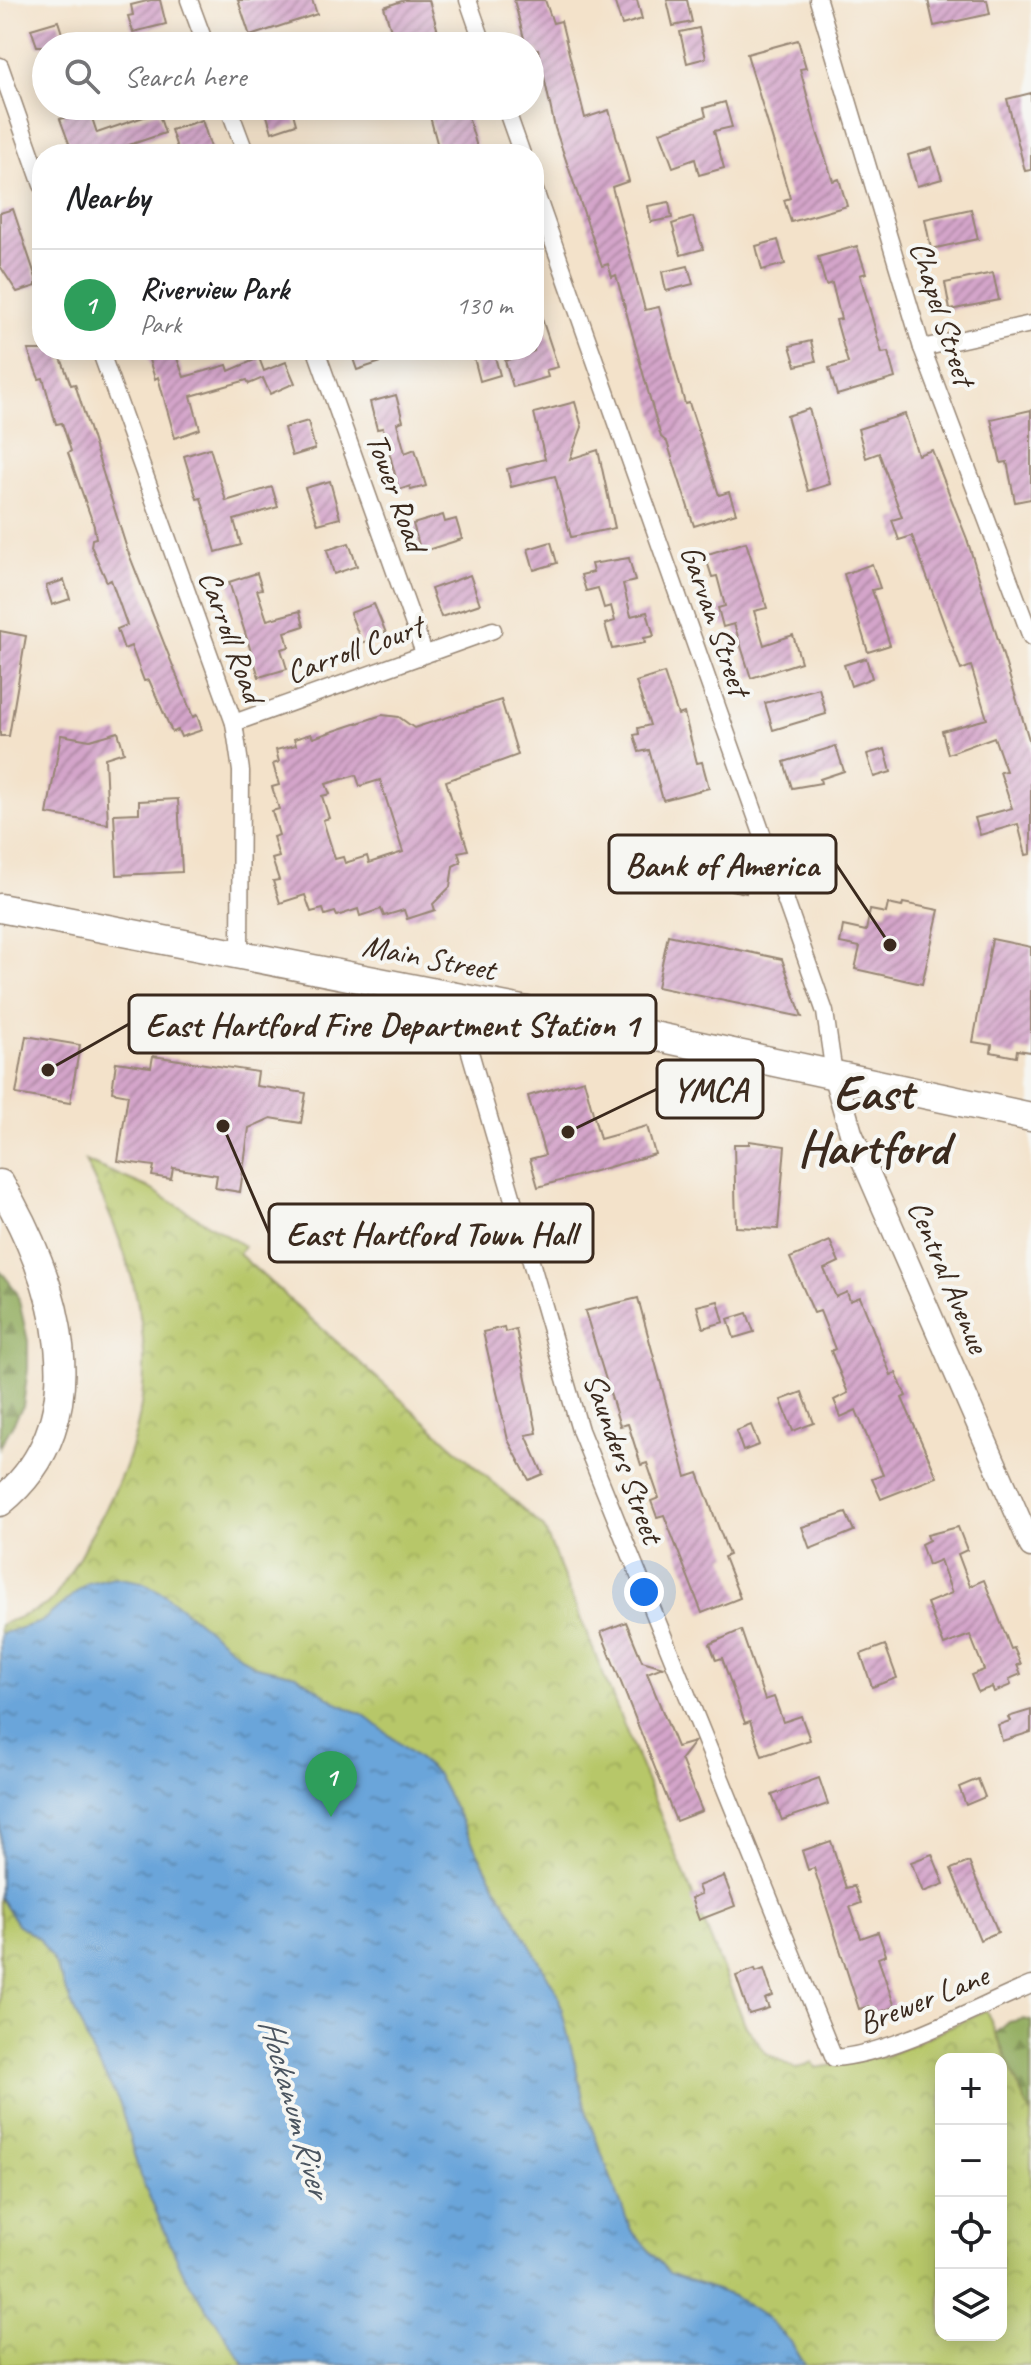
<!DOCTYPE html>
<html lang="en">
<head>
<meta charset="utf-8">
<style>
	:root { --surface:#fff; --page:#f6f6f6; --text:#202124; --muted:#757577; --line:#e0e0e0; --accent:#c8321e }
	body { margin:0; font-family:Caveat,sans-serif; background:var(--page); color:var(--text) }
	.controls { position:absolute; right:24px; bottom:24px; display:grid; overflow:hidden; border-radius:16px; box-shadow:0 4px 20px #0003 }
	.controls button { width:72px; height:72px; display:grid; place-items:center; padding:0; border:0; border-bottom:2px solid var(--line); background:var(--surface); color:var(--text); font:40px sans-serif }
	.you { position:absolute; left:644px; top:1592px; width:28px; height:28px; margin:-20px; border:6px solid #fff; border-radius:50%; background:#1a73e8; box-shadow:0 0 0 12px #1a73e833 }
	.badge { display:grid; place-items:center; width:52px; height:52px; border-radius:50%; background:var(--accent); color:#fff; font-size:26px; font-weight:700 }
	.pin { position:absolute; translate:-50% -66px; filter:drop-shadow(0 2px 4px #0008) }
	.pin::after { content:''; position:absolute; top:42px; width:28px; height:24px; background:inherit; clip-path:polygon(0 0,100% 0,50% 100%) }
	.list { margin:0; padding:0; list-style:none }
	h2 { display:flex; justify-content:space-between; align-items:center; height:104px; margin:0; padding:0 32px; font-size:34px }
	h2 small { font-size:26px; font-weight:400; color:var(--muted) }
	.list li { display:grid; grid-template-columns:52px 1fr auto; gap:24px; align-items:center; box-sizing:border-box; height:112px; padding:0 32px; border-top:2px solid var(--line) }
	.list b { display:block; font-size:30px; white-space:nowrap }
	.list p { margin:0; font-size:26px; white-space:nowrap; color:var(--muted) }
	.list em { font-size:26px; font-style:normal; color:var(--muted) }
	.icon { flex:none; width:44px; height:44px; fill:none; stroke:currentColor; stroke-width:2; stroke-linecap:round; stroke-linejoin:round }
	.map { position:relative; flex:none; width:1031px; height:2365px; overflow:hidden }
	.search { position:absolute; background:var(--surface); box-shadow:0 4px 20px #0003; left:32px; top:32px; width:512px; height:88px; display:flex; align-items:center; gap:20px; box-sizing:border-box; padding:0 28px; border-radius:44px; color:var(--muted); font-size:30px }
	.panel { position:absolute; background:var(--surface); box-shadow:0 4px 20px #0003; left:32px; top:144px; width:512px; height:216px; border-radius:32px }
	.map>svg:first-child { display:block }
</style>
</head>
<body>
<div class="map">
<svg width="1031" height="2365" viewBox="0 0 1031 2365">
	<defs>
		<pattern id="forest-firs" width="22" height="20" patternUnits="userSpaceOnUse" patternTransform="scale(2)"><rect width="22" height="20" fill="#91ac5d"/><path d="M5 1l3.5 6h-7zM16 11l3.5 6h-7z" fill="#788c4c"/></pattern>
		<pattern id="park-crowns" width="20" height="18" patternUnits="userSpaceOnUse" patternTransform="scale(2)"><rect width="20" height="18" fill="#b7c769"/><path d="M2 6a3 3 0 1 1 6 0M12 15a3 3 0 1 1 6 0" fill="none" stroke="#9eab5b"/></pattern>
		<pattern id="water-ripples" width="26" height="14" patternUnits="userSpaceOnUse" patternTransform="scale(2)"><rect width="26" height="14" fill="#6aa5da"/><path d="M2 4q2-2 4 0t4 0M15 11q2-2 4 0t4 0" fill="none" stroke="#5887b0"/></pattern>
		<pattern id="building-hatch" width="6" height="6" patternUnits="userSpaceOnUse" patternTransform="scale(2)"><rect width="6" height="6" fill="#d4a5ca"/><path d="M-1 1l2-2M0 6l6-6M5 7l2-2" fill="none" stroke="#ad87a3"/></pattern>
	</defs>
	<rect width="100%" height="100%" fill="#f6f6f2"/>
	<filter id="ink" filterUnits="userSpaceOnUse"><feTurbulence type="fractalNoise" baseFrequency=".0125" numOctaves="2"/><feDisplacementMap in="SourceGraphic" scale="16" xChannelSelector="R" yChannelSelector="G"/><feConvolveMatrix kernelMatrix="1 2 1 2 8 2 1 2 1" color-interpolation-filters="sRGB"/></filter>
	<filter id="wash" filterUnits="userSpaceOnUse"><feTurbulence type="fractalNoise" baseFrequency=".006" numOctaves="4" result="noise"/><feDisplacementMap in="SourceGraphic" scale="32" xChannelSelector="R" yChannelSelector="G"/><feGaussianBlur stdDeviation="1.8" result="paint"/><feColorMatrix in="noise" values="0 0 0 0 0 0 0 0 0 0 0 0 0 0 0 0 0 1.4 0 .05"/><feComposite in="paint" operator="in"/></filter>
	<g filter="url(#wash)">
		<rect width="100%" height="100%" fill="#f3e2ca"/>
		<!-- forest -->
		<g fill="url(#forest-firs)" stroke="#666b3e" stroke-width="2">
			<polygon points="0,1270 17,1292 28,1341 28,1369 23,1406 0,1447"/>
			<polygon points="1024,2019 1031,2021 1031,2131 1001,2059 953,2059 983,2045 1009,2022"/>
		</g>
		<!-- park -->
		<path fill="url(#park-crowns)" stroke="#797844" stroke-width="2" fill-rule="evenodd" d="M85 1161 147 1187 244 1246 239 1254 544 1528 745 2024 766 2053 796 2069 813 2062 816 2068 886 2056 986 2010 1031 2116V2365H0V1625C15 1618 37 1612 50 1602 62 1592 85 1545 94 1529 173 1398 150 1292 85 1161ZM941 2059H1001V2335H941Z"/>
		<!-- water -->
		<polygon fill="url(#water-ripples)" stroke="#52687c" stroke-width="2" points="114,1577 142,1582 163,1593 252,1665 296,1675 341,1705 363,1714 436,1773 486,1868 558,1994 588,2118 631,2230 669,2273 733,2296 764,2316 791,2342 805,2365 245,2365 184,2274 140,2176 120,2104 92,2052 54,1962 40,1940 17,1924 0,1897 0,1634 41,1622 87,1583"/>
		<g id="blocks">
			<!-- building -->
			<g fill="url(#building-hatch)" fill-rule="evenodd">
				<polygon points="151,0 160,0 166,24 133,32 128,16 133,15 131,5"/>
				<polygon points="238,0 312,0 317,14 250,36"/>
				<polygon points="405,0 429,0 442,46 396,46 384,7"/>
				<polygon points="514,0 545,0 553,23 561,21 585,118 609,110 629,181 612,187 645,310 659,307 685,404 689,403 719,495 729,492 736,513 694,526 667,442 661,437 654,413 616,275 612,277 608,264 602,266 555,128 538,49 530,51 530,46 526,46"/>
				<polygon points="614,0 637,0 642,19 622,25"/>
				<polygon points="667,0 687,0 692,22 673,26"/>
				<polygon points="928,0 987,0 990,14 934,26"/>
				<polygon points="58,21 66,46 37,46 31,29"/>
				<polygon points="699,28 706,58 687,63 680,32"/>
				<polygon points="798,40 806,68 800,69 817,132 833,181 839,179 847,206 791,222 784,200 790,198 747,54"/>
				<polygon points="1031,93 1031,170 1025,171 1007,99"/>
				<polygon points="725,102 732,127 714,131 724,168 699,175 695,159 673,167 660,132 706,116 704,108"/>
				<polygon points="60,106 88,106 97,133 158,112 165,133 102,154 73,154 60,119 64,118"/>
				<polygon points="264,106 291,106 296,124 272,132"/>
				<polygon points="438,106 465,106 479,154 440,154 428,109"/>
				<polygon points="202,120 213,154 179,154 171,130"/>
				<polygon points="932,148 942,179 917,186 908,155"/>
				<polygon points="669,202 672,218 651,222 648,206"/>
				<polygon points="13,209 36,278 36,286 17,292 0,266 0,213"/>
				<polygon points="971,209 978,239 931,249 925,219"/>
				<polygon points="693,217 703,249 681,255 672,224"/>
				<polygon points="778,240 785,264 762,270 756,246"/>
				<polygon points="857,246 866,273 860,275 882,353 888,352 895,378 837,395 829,368 848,363 836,320 841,319 832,283 826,285 818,257"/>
				<polygon points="688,266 693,284 666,291 662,272"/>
				<polygon points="993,273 999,300 950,310 945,283"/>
				<polygon points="534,310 539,310 558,367 546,370 548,377 513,387 505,361 534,351"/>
				<polygon points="811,341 816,361 796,366 790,346"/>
				<polygon points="28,350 58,350 71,385 75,384 127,549 193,717 197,715 202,730 181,737 178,730 172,732 149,680 144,681 131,646 124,649 117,629 127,625 111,580 107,582 91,546 92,539 96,538 94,526 68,453 71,451 62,423 56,424 43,378 39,379"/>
				<polygon points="146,350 174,350 184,377 227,365 229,371 259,358 264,371 286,362 295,383 270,394 263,378 249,384 247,380 191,396 200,429 175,438 158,377 155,379"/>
				<polygon points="350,350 408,350 408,353 357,370"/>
				<polygon points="472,350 493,350 500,375 480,381"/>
				<polygon points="396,395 403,421 397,423 405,453 415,449 426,486 411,490 410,486 399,490 383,428 377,429 370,402"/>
				<polygon points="575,402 582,427 570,459 598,450 615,528 571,537 555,476 511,487 507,469 545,459 534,413"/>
				<polygon points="809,409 830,484 808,491 787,416"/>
				<polygon points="1031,410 1031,499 1015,502 1007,462 1001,463 991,419"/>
				<polygon points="905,414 918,455 932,450 967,539 1031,746 1031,854 1026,855 1018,824 980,835 975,818 1012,808 1000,772 1006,771 994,737 948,754 942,731 987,719 971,666 961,670 912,536 899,540 892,520 902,517 879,453 866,458 858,429"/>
				<polygon points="308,421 315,449 292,456 284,428"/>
				<polygon points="210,448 226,501 272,487 278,507 234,520 241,545 216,552 201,498 197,499 184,456"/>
				<polygon points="330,481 340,518 318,524 305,488"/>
				<polygon points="443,515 445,522 456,519 462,539 421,552 413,524"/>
				<polygon points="551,542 557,563 534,570 528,549"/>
				<polygon points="746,542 767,608 754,611 764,645 793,635 801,662 751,678 734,624 723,627 718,608 725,606 717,576 712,577 705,555"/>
				<polygon points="349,543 357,566 334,574 327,550"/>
				<polygon points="629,558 635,581 623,584 631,616 647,612 654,636 644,638 645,643 612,649 605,624 615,621 611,606 604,608 598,588 586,591 581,575 593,572 591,564"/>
				<polygon points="872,564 880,588 872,590 890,645 868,652 844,574"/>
				<polygon points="257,573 262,589 257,590 267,620 300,611 304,626 285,632 289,647 281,649 287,669 259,677 229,582"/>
				<polygon points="470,575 480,604 441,617 431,589"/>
				<polygon points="64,580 70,599 52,605 46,586"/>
				<polygon points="374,604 386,633 362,643 350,613"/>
				<polygon points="0,631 26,636 9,736 0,736"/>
				<polygon points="866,658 872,678 851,686 844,665"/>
				<polygon points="664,673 678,715 684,713 697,763 702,762 709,788 663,800 649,750 639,752 634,735 639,734 638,728 650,725 636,682"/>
				<polygon points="819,688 826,714 773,730 765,703"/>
				<path d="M501 700 518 755 446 781 468 850 458 852 461 862 453 866 450 887 433 904 435 910 407 919 404 910 384 916 381 909 360 916 358 909 337 916 335 912 325 915 323 909 311 912 305 895 280 903 273 881 279 880 272 859 279 857 273 837 279 835 272 811 279 809 272 787 279 785 273 764 279 762 276 750 296 745 294 739 311 734 313 738 382 715 399 717 414 728ZM356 775 360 786 380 780 403 852 369 863 367 856 345 863 343 857 335 859 323 820 329 818 322 796 330 794 326 784Z"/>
				<polygon points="118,732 124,752 105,758 108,824 47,814 61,735 90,740"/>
				<polygon points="836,746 844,771 820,779 821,783 792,788 784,762"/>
				<polygon points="885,749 891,772 874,777 867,754"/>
				<polygon points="178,799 182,872 117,875 114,814 139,813 139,801"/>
				<polygon points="685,836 752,853 763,889 747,886 746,893 676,879"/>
				<polygon points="903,903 939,910 922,984 855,969 860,947 840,943 843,926 866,931 870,910 886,913 888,904 902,907"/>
				<polygon points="668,935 782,959 802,1017 657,987"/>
				<polygon points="992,939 1031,947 1031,1052 1017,1050 1016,1057 991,1052 992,1045 973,1042"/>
				<polygon points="26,1036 80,1045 70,1103 16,1094"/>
				<polygon points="153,1056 258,1072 256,1086 306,1093 301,1123 271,1118 249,1128 240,1192 215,1188 217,1175 173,1168 171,1179 152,1176 154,1166 118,1161 128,1095 112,1092 116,1062 151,1067"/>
				<polygon points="584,1080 600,1139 647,1126 655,1154 538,1187 530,1159 545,1155 528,1096"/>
				<polygon points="749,1141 785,1146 778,1229 736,1227 734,1144 749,1144"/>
				<polygon points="830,1241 839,1262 824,1269 836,1297 847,1292 850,1301 860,1297 891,1375 896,1373 906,1396 902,1398 937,1477 881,1499 872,1479 883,1475 856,1410 841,1417 834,1400 848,1393 831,1351 835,1349 820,1311 814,1313 790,1258"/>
				<polygon points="638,1298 686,1477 698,1473 729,1555 724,1557 740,1598 702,1613 664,1515 657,1517 651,1501 659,1498 647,1463 641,1465 628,1424 620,1426 585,1311"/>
				<polygon points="718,1301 724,1322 703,1328 697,1306"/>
				<polygon points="747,1313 754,1332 734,1338 728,1319"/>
				<polygon points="504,1327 505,1332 516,1329 537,1433 526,1435 543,1474 529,1480 508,1440 483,1332"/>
				<polygon points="802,1392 814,1423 793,1431 781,1400"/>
				<polygon points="751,1425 759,1445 743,1451 736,1431"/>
				<polygon points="846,1513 854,1531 810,1549 802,1527"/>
				<polygon points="958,1527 967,1550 958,1554 970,1586 984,1580 1011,1649 1014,1648 1021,1664 1017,1665 1021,1674 1009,1679 1011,1685 994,1692 992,1687 978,1692 971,1675 984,1670 970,1635 944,1645 927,1603 952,1593 940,1560 928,1565 921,1544 929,1540 927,1535"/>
				<polygon points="626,1622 642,1661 663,1667 647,1673 677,1747 694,1742 681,1759 702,1811 676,1821 601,1632"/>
				<polygon points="741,1630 765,1700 774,1697 783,1722 801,1716 810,1740 762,1756 750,1721 745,1723 722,1658 716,1660 710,1644"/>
				<polygon points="885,1645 897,1678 872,1687 861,1654"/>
				<polygon points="1031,1710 1031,1732 1002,1741 998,1725 1010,1721 1008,1717"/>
				<polygon points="819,1778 828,1804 782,1820 772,1795"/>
				<polygon points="978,1779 985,1797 966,1805 959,1787"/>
				<polygon points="831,1841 846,1888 854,1886 861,1903 850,1907 861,1938 878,1932 886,1955 878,1958 895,2007 873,2014 870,2006 859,2009 814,1868 808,1870 802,1851"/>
				<polygon points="932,1854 944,1884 923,1892 911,1862"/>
				<polygon points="969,1862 998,1932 980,1940 951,1869"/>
				<polygon points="724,1876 735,1906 699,1920 691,1898 701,1894 698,1886"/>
				<polygon points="755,1969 756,1972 764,1969 773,1996 765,1999 769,2008 749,2014 736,1976"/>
			</g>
		</g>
	</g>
	<g filter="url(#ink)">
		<use href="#blocks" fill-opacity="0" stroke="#978674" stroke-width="2"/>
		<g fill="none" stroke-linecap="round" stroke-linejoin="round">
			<defs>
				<g id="street">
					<polyline points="189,0 206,46"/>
					<polyline points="468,0 484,46"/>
					<polyline points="818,0 922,348 1031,637"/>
					<polyline points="0,66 42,185"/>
					<polyline points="228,106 246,154"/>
					<polyline points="505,106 522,154"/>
					<polyline points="534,188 825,1012 834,1074"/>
					<polyline points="922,348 1031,324"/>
					<polyline points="100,350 234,723 241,771 240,954"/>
					<polyline points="316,350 424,653"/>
					<polyline points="234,723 493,630"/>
					<path d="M454 997 580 1430 834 2058C893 2054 975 2008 1031 1985"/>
				</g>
				<polyline id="secondary" points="834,1074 851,1133 1031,1546"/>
				<g id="highway">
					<polyline points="0,908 635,1032 1031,1117"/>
					<path d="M0 1184C56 1278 102 1420 0 1502"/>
				</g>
			</defs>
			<!-- street casing -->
			<use href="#street" stroke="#978674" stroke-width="19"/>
			<!-- secondary casing -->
			<use href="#secondary" stroke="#978674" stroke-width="25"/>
			<!-- highway casing -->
			<use href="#highway" stroke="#978674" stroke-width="31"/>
			<!-- street -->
			<use href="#street" stroke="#fff" stroke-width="16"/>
			<!-- secondary -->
			<use href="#secondary" stroke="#fff" stroke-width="22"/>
			<!-- highway -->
			<use href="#highway" stroke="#fff" stroke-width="28"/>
		</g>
	</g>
	<g text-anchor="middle" stroke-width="8" stroke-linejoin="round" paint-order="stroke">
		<!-- street labels -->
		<g font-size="32" fill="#3b2a1e" stroke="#f6f6f2">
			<text transform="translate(943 313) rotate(72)" y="11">Chapel Street</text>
			<text transform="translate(397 492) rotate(70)" y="11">Tower Road</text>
			<text transform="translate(716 620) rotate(71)" y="11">Garvan Street</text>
			<text transform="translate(232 636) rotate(70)" y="11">Carroll Road</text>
			<text transform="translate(354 649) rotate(-20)" y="11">Carroll Court</text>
			<text transform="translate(429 957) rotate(11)" y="11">Main Street</text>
			<text transform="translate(949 1276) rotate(67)" y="11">Central Avenue</text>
			<text transform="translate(624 1458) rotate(70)" y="11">Saunders Street</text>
			<text transform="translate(923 1999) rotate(-22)" y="11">Brewer Lane</text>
		</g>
		<!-- water labels -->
		<g font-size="34" font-style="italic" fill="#4b5560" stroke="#f6f6f2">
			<text transform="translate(296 2107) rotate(74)" y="12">Hockanum River</text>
		</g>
		<!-- town labels -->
		<g font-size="48" font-weight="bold" fill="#3b2a1e" stroke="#f6f6f2">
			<text x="873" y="1109">East<tspan x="873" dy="55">Hartford</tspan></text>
		</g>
	</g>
	<!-- callouts -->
	<path fill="none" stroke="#3b2a1e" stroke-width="3" d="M890 945L836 864M48 1070L129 1024M568 1132L657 1089M223 1126L269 1233"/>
	<g fill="#3b2a1e" stroke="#f6f6f2" stroke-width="3">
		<circle cx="890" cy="945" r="8"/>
		<circle cx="48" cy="1070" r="8"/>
		<circle cx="568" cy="1132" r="8"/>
		<circle cx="223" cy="1126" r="8"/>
	</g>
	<g fill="#f6f6f2" stroke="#3b2a1e" stroke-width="3">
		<rect x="609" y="835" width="227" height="58" rx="8"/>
		<rect x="129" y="995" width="527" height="58" rx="8"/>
		<rect x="657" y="1060" width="106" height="58" rx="8"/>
		<rect x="269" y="1204" width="324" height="58" rx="8"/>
	</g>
	<g font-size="34" text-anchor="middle" font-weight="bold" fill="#3b2a1e">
		<text x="722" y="876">Bank of America</text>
		<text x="392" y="1036">East Hartford Fire Department Station 1</text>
		<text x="710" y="1101">YMCA</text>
		<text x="431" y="1245">East Hartford Town Hall</text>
	</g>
</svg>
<div class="controls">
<button>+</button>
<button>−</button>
<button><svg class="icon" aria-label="locate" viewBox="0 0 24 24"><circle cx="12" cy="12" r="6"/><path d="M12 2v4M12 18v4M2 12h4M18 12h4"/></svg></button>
<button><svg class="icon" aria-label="layers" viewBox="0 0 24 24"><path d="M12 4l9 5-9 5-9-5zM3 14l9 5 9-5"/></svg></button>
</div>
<div class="you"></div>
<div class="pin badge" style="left:331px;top:1817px;background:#2e9e5b">1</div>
<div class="search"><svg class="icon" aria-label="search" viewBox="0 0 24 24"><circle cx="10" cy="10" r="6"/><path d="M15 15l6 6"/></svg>Search here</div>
<section class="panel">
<h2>Nearby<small></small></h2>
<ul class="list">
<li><span class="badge" style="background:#2e9e5b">1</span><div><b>Riverview Park</b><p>Park</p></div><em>130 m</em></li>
</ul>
</section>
</div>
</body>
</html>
